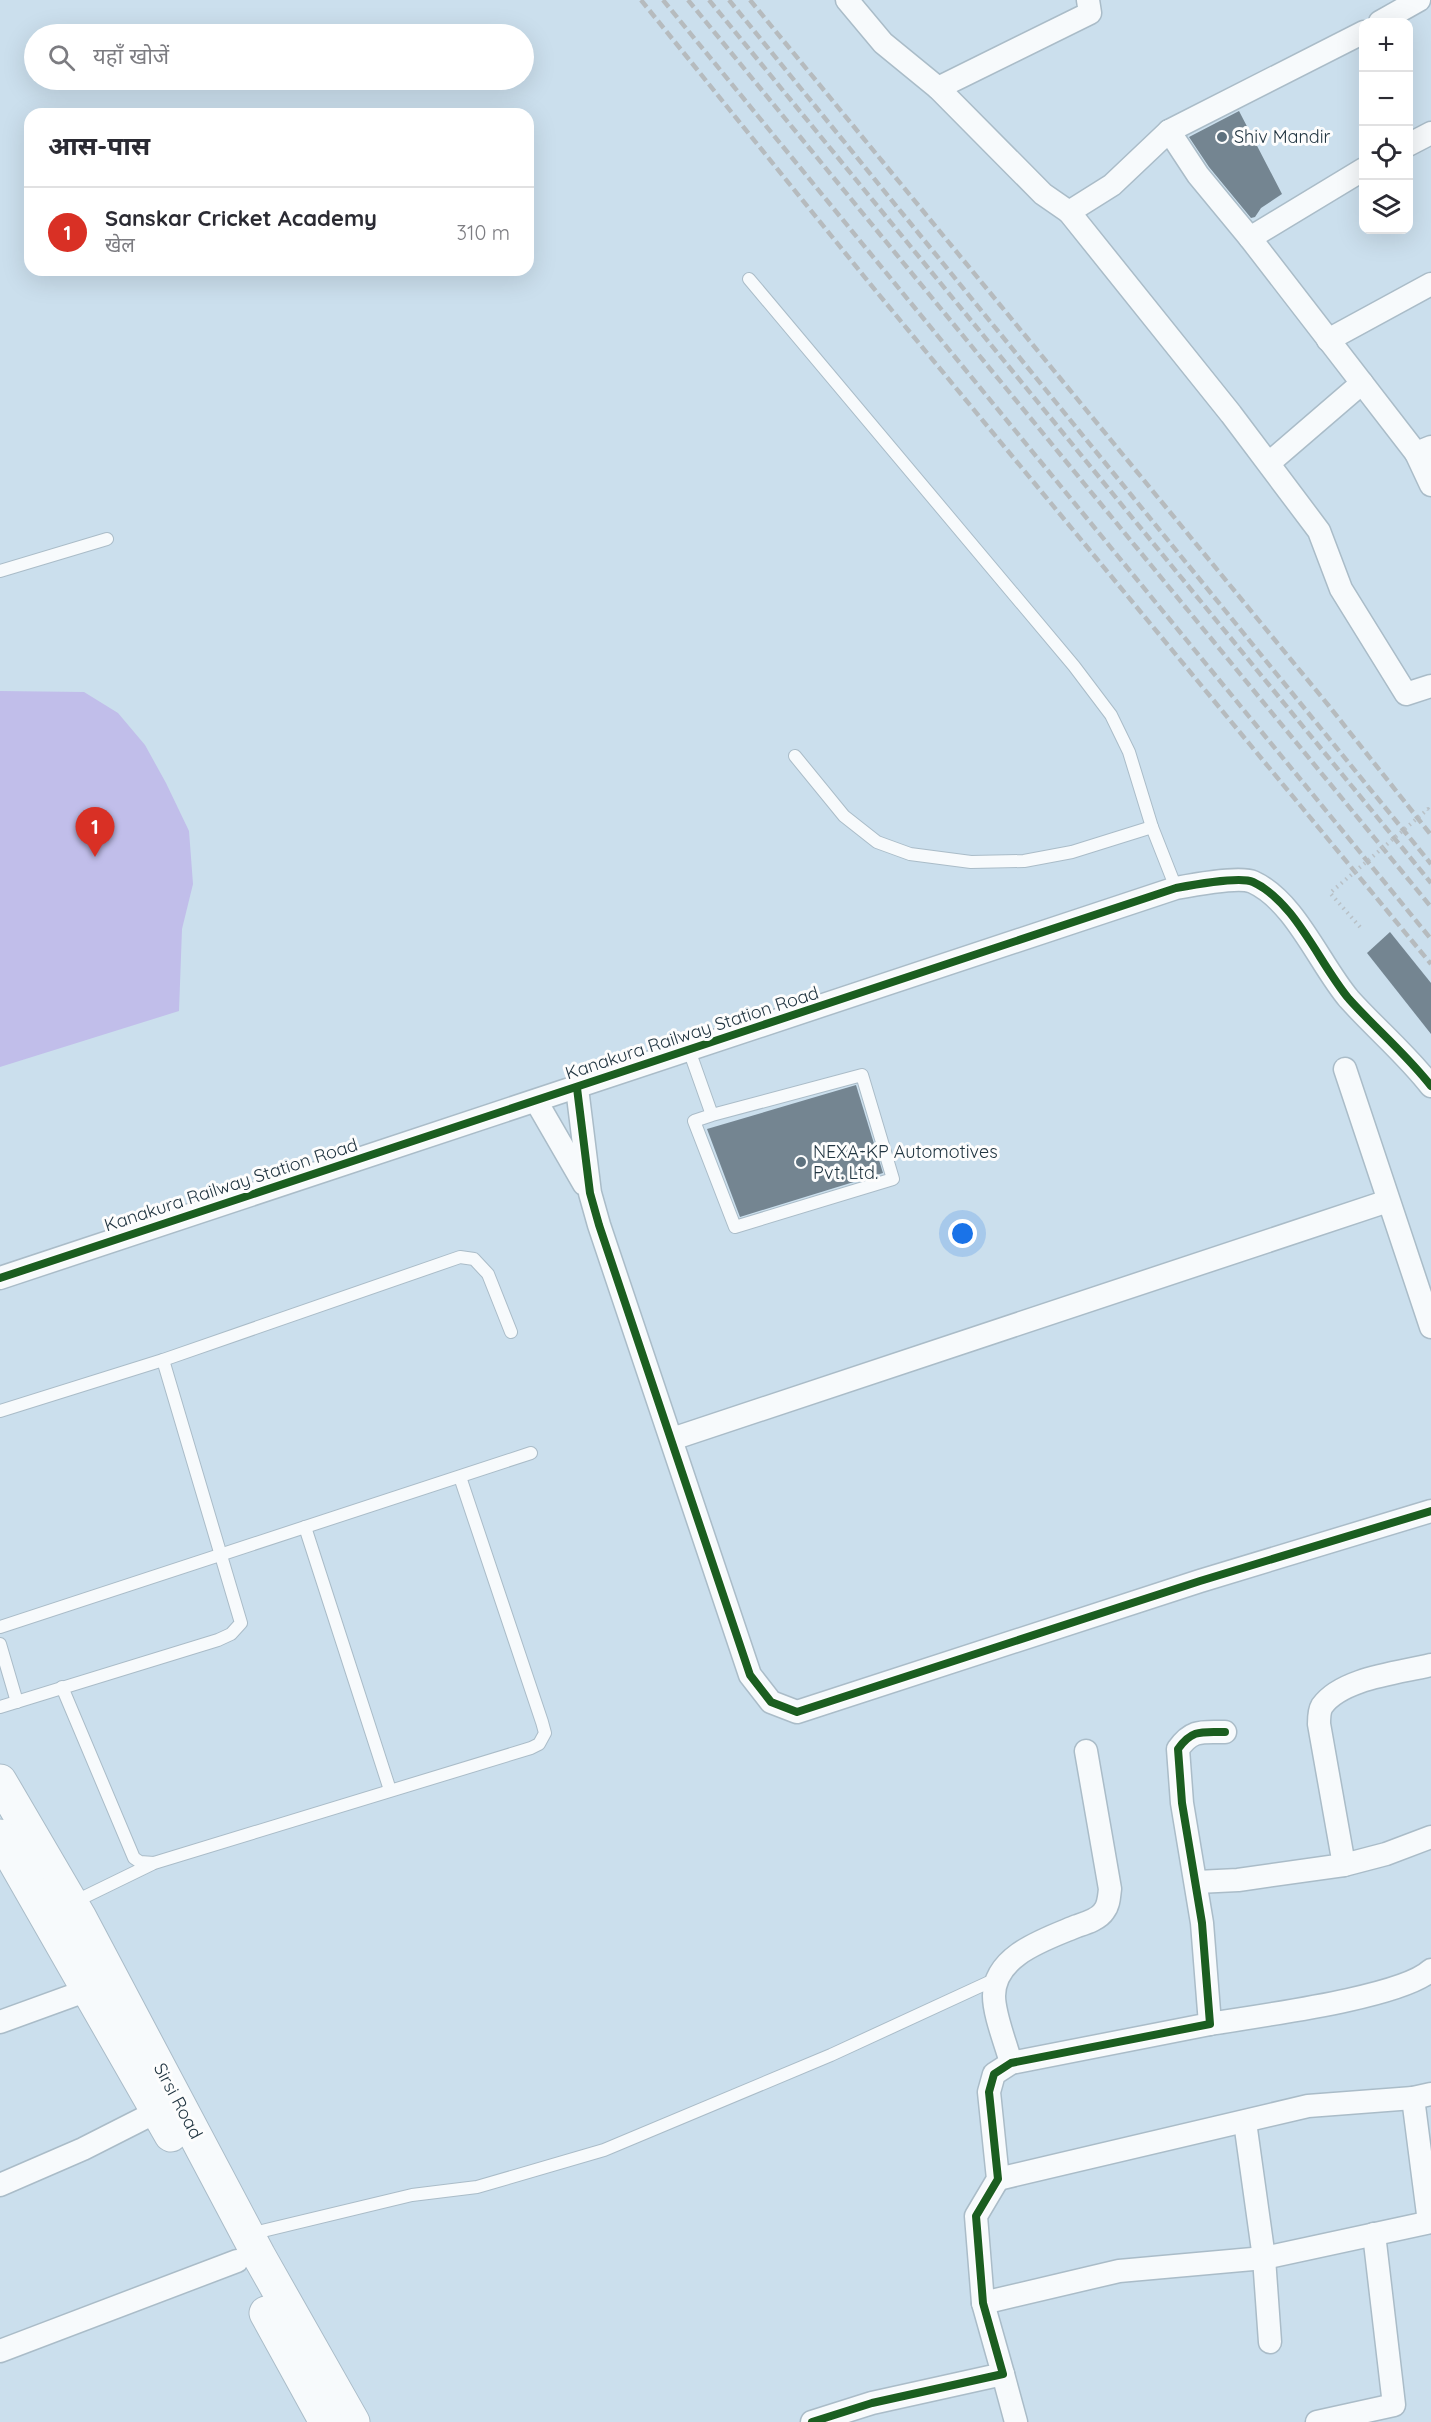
<!DOCTYPE html>
<html lang="hi">
<head>
<meta charset="utf-8">
<style>
	:root { --surface:#fff; --page:#f2f2f3; --text:#2b2b33; --muted:#7c7c81; --line:#e1e1e2; --accent:#d93025 }
	body { margin:0; font-family:Quicksand,"Noto Sans Devanagari",sans-serif; background:var(--page); color:var(--text) }
	.controls { position:absolute; right:18px; top:18px; display:grid; overflow:hidden; border-radius:12px; box-shadow:0 6px 24px #0002 }
	.controls button { width:54px; height:54px; display:grid; place-items:center; padding:0; border:0; border-bottom:2px solid var(--line); background:var(--surface); color:var(--text); font:30px sans-serif }
	.you { position:absolute; left:963px; top:1234px; width:21px; height:21px; margin:-15px; border:4px solid #fff; border-radius:50%; background:#1a73e8; box-shadow:0 0 0 9px #1a73e833 }
	.badge { display:grid; place-items:center; width:39px; height:39px; border-radius:50%; background:var(--accent); color:#fff; font-size:20px; font-weight:700 }
	.pin { position:absolute; translate:-50% -50px; filter:drop-shadow(0 2px 3px #0008) }
	.pin::after { content:''; position:absolute; top:32px; width:21px; height:18px; background:inherit; clip-path:polygon(0 0,100% 0,50% 100%) }
	.list { margin:0; padding:0; list-style:none }
	h2 { display:flex; justify-content:space-between; align-items:center; height:78px; margin:0; padding:0 24px; font-size:26px }
	h2 small { font-size:20px; font-weight:400; color:var(--muted) }
	.list li { display:grid; grid-template-columns:39px 1fr auto; gap:18px; align-items:center; box-sizing:border-box; height:90px; padding:0 24px; border-top:2px solid var(--line) }
	.list b { display:block; font-size:22px; white-space:nowrap }
	.list p { margin:0; font-size:20px; white-space:nowrap; color:var(--muted) }
	.list em { font-size:20px; font-style:normal; color:var(--muted) }
	.icon { flex:none; width:33px; height:33px; fill:none; stroke:currentColor; stroke-width:2; stroke-linecap:round; stroke-linejoin:round }
	.map { position:relative; flex:none; width:1431px; height:2422px; overflow:hidden }
	.search { position:absolute; background:var(--surface); box-shadow:0 6px 24px #0002; left:24px; top:24px; width:510px; height:66px; display:flex; align-items:center; gap:15px; box-sizing:border-box; padding:0 21px; border-radius:33px; color:var(--muted); font-size:22px }
	.panel { position:absolute; background:var(--surface); box-shadow:0 6px 24px #0002; left:24px; top:108px; width:510px; height:168px; border-radius:18px }
	.map>svg:first-child { display:block }
</style>
</head>
<body>
<div class="map">
<svg width="1431" height="2422" viewBox="0 0 1431 2422">
	<rect width="100%" height="100%" fill="#cbdfed"/>
	<!-- green -->
	<polygon fill="#c1beea" points="0,691 84,692 118,713 145,745 166,783 189,831 193,884 182,929 179,1011 0,1067"/>
	<!-- building -->
	<g fill="#748591">
		<polygon points="1239,111 1282,194 1261,208 1255,217 1251,218 1209,167 1189,137"/>
		<polygon points="1390,932 1431,983 1431,1034 1367,953"/>
		<polygon points="856,1085 883,1173 740,1217 707,1129"/>
	</g>
	<g fill="none" stroke-linecap="round" stroke-linejoin="round">
		<defs>
			<g id="lane">
				<polyline points="749,279 1074,666 1111,715 1129,752 1152,827 1176,888"/>
				<polyline points="0,571 107,539"/>
				<polyline points="795,756 844,816 877,842 910,854 971,862 1024,861 1072,852 1152,827"/>
				<polyline points="689,1050 712,1115 862,1075 893,1179 735,1227 694,1121 712,1115"/>
				<polyline points="0,1411 163,1360 460,1257 474,1259 488,1274 511,1332"/>
				<polyline points="305,1527 390,1790"/>
				<polyline points="0,1627 531,1453"/>
				<polyline points="0,1644 17,1702"/>
				<polyline points="62,1687 134,1858 140,1862 154,1863 531,1748 539,1744 545,1733 542,1722 460,1477"/>
				<polyline points="0,1707 218,1640 231,1634 241,1623 163,1360"/>
				<polyline points="74,1902 152,1864"/>
				<polyline points="250,2234 412,2195 477,2187 604,2150 831,2055 998,1978"/>
			</g>
			<g id="street">
				<polyline points="847,0 883,43 938,88 1043,194 1069,212 1112,185 1169,131 1364,32"/>
				<polyline points="1380,22 1419,0"/>
				<polyline points="938,88 1090,13 1088,0"/>
				<polyline points="1169,131 1198,175 1250,238 1364,169"/>
				<polyline points="1408,145 1431,133"/>
				<polyline points="1069,212 1231,414 1319,531 1341,589 1406,694 1431,686"/>
				<polyline points="1250,238 1416,453 1431,447"/>
				<polyline points="1328,340 1431,284"/>
				<polyline points="1416,453 1431,485"/>
				<polyline points="1269,463 1362,383"/>
				<polyline points="1345,1069 1431,1327"/>
				<polyline points="577,1088 590,1193 599,1225 750,1675 771,1702 797,1712 1200,1581 1431,1511"/>
				<polyline points="536,1101 584,1184"/>
				<path d="M0 1278 1176 888C1192 885 1240 876 1253 882 1295 901 1320 965 1349 999 1376 1029 1406 1054 1431 1086"/>
				<polyline points="672,1439 1388,1201"/>
				<polyline points="1344,1865 1386,1854 1431,1837"/>
				<path d="M1197 1882 1238 1880 1344 1865 1319 1724C1319 1719 1319 1711 1322 1706 1342 1678 1399 1673 1431 1665"/>
				<polyline points="0,2022 88,1990"/>
				<path d="M1210 2024C1256 2016 1401 1998 1431 1970"/>
				<path d="M1011 2063C1006 2044 994 2015 994 1996 994 1955 1046 1939 1077 1926 1086 1923 1099 1919 1104 1911 1109 1905 1109 1896 1110 1889L1086 1751"/>
				<polyline points="1413,2098 1429,2222"/>
				<polyline points="1245,2122 1264,2258 1270,2342"/>
				<polyline points="998,2179 1308,2106 1413,2098 1431,2094"/>
				<polyline points="0,2185 83,2149 158,2111"/>
				<polyline points="983,2303 1119,2271 1264,2258 1431,2222"/>
				<polyline points="0,2351 237,2261"/>
				<polyline points="1003,2374 1016,2422"/>
				<path d="M812 2422 872 2403 1003 2374 983 2303 976 2216 998 2179 989 2092 994 2074 1011 2063 1210 2024 1202 1923 1182 1803 1178 1749C1192 1729 1202 1732 1225 1732"/>
				<polyline points="1317,2422 1394,2405 1374,2234"/>
			</g>
			<g id="secondary">
				<polyline points="0,1781 79,1916 259,2256 353,2422"/>
				<polyline points="0,1836 171,2135"/>
				<polyline points="266,2313 326,2422"/>
			</g>
		</defs>
		<!-- lane casing -->
		<use href="#lane" stroke="#aabcc8" stroke-width="14"/>
		<!-- street casing -->
		<use href="#street" stroke="#aabcc8" stroke-width="25"/>
		<!-- secondary casing -->
		<use href="#secondary" stroke="#aabcc8" stroke-width="35"/>
		<!-- lane -->
		<use href="#lane" stroke="#f7fafc" stroke-width="12"/>
		<!-- street -->
		<use href="#street" stroke="#f7fafc" stroke-width="22"/>
		<!-- secondary -->
		<use href="#secondary" stroke="#f7fafc" stroke-width="33"/>
		<!-- rail -->
		<g stroke="#b6bbbe" stroke-width="4.5" stroke-dasharray="9 4.5" stroke-linecap="butt">
			<polyline points="641,0 871,285 1431,964"/>
			<polyline points="663,0 1431,939"/>
			<polyline points="688,0 1431,907"/>
			<polyline points="709,0 1431,883"/>
			<polyline points="729,0 1431,864"/>
			<polyline points="750,0 1329,706 1431,835"/>
		</g>
		<!-- path-bridge -->
		<polyline stroke="#b9c1c7" stroke-width="4" stroke-dasharray="1.5 4.5" stroke-linecap="butt" points="1360,927 1330,893 1428,809 1431,813"/>
		<defs>
			<g id="cycleway">
				<polyline points="577,1088 590,1193 599,1225 750,1675 771,1702 797,1712 1200,1581 1431,1511"/>
				<path d="M0 1278 1176 888C1192 885 1240 876 1253 882 1295 901 1320 965 1349 999 1376 1029 1406 1054 1431 1086"/>
				<path d="M812 2422 872 2403 1003 2374 983 2303 976 2216 998 2179 989 2092 994 2074 1011 2063 1210 2024 1202 1923 1182 1803 1178 1749C1192 1729 1202 1732 1225 1732"/>
			</g>
		</defs>
		<!-- cycleway casing -->
		<use href="#cycleway" stroke="#fdfdfd" stroke-width="11"/>
		<!-- cycleway -->
		<use href="#cycleway" stroke="#1b5e20" stroke-width="8"/>
	</g>
	<!-- markers -->
	<g fill="#5d717e" stroke="#fdfdfd" stroke-width="2">
		<circle cx="1222" cy="137" r="6"/>
		<circle cx="801" cy="1162" r="6"/>
	</g>
	<g text-anchor="middle" stroke-width="6" stroke-linejoin="round" paint-order="stroke">
		<!-- poi labels -->
		<g font-size="18" fill="#223642" stroke="#fdfdfd" text-anchor="start">
			<text x="1234" y="143">Shiv Mandir</text>
			<text x="813" y="1158">NEXA-KP Automotives<tspan x="813" dy="21">Pvt. Ltd.</tspan></text>
		</g>
		<!-- street labels -->
		<g font-size="18" fill="#223642" stroke="#fdfdfd">
			<text transform="translate(692 1033) rotate(-18)" y="6">Kanakura Railway Station Road</text>
			<text transform="translate(231 1185) rotate(-18)" y="6">Kanakura Railway Station Road</text>
			<text transform="translate(178 2101) rotate(62)" y="6">Sirsi Road</text>
		</g>
	</g>
</svg>
<div class="controls">
<button>+</button>
<button>−</button>
<button><svg class="icon" aria-label="locate" viewBox="0 0 24 24"><circle cx="12" cy="12" r="6"/><path d="M12 2v4M12 18v4M2 12h4M18 12h4"/></svg></button>
<button><svg class="icon" aria-label="layers" viewBox="0 0 24 24"><path d="M12 4l9 5-9 5-9-5zM3 14l9 5 9-5"/></svg></button>
</div>
<div class="you"></div>
<div class="pin badge" style="left:95px;top:857px">1</div>
<div class="search"><svg class="icon" aria-label="search" viewBox="0 0 24 24"><circle cx="10" cy="10" r="6"/><path d="M15 15l6 6"/></svg>यहाँ खोजें</div>
<section class="panel">
<h2>आस-पास<small></small></h2>
<ul class="list">
<li><span class="badge">1</span><div><b>Sanskar Cricket Academy</b><p>खेल</p></div><em>310 m</em></li>
</ul>
</section>
</div>
</body>
</html>
